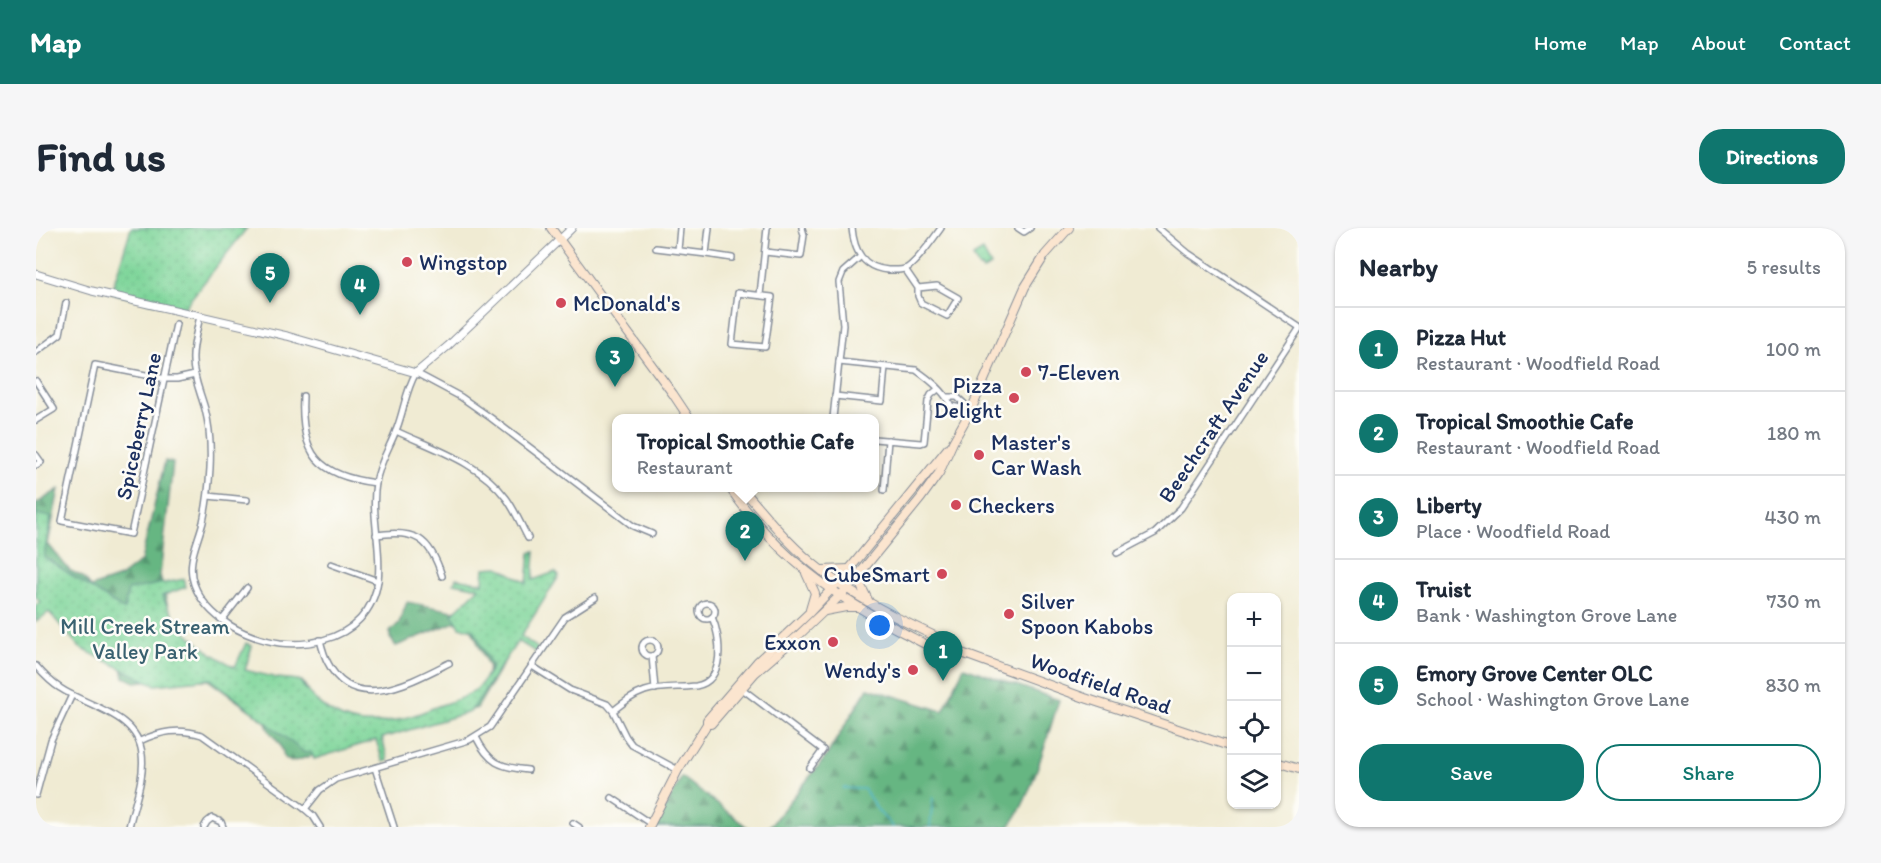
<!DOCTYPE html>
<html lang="en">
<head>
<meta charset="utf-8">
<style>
	:root { --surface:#fff; --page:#f6f6f7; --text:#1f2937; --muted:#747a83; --line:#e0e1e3; --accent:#0f766e }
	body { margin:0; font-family:Itim,sans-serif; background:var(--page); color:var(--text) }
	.controls { position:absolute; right:18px; bottom:18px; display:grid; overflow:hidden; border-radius:12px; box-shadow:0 2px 4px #0004 }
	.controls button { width:54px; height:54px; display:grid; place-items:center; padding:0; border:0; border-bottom:2px solid var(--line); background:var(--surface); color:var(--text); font:30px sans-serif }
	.you { position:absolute; left:844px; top:398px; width:21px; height:21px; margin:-15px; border:4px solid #fff; border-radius:50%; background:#1a73e8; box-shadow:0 0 0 9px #1a73e833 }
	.badge { display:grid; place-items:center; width:39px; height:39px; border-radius:50%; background:var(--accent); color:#fff; font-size:20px; font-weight:700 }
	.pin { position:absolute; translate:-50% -50px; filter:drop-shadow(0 2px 3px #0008) }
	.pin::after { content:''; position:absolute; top:32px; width:21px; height:18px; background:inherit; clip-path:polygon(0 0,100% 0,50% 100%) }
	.popup { position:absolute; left:576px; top:186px; width:267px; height:78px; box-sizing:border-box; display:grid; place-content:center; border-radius:12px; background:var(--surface); filter:drop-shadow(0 2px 4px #0005); font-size:20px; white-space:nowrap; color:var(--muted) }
	.popup b { font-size:22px; color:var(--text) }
	.popup::after { content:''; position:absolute; left:50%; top:100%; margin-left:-12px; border:12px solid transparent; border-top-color:var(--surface) }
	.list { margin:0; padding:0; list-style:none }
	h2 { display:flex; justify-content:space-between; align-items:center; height:78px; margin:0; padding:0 24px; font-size:26px }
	h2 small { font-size:20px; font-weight:400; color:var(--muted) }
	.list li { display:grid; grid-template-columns:39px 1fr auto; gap:18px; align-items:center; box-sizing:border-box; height:84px; padding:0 24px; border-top:2px solid var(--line) }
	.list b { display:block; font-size:22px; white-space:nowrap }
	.list p { margin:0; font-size:20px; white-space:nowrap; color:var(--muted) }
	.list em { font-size:20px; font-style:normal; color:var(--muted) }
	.actions { display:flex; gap:12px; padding:18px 24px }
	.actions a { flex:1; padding:14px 0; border:2px solid var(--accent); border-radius:24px; text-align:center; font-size:21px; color:var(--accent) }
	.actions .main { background:var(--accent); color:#fff }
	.icon { flex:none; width:33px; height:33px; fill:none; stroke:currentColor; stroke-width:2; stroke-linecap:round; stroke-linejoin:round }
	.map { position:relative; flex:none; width:1263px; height:599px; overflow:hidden; border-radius:24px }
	header { display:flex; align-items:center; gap:36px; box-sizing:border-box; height:84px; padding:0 30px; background:var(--accent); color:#fff }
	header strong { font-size:28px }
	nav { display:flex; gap:33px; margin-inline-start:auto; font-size:21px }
	.intro { display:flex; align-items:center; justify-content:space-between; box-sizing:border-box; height:144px; padding:0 36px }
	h1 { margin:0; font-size:42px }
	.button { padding:15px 27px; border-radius:24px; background:var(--accent); color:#fff; font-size:21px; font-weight:700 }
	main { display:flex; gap:36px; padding:0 36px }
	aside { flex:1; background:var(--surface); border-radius:24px; box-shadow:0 2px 4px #0004 }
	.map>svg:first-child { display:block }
</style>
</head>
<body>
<header>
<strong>Map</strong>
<nav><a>Home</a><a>Map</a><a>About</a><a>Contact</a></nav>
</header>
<div class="intro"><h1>Find us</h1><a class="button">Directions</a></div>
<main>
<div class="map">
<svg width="1263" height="599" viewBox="0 0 1263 599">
	<defs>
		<pattern id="forest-firs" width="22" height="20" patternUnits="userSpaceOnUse" patternTransform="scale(1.5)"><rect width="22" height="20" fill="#66b682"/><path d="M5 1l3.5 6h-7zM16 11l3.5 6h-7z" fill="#53946e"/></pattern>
		<pattern id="park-dots" width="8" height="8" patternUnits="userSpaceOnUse" patternTransform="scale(1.5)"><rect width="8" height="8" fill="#7ed59a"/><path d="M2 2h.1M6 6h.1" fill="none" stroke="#6cb787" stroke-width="1.8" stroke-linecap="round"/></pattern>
	</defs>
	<rect width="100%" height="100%" fill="#fdfcf7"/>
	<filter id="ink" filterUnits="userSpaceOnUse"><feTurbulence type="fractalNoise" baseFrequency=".0167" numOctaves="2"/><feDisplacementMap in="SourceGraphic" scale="12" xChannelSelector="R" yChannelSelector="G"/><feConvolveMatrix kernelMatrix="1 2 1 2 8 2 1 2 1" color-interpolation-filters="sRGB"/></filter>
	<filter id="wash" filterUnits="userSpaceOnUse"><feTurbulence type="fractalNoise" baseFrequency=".008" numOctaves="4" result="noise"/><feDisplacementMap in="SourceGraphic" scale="24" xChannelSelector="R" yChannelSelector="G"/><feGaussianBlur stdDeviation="1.35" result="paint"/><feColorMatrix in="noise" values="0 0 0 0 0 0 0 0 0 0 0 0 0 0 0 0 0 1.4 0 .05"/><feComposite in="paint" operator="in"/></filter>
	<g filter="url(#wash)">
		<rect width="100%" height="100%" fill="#f0ebd3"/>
		<!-- forest -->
		<g fill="url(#forest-firs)" stroke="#407270" stroke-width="1.5">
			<path d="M129 233 137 235 124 347 132 379 151 408 200 449 266 453 280 475 302 491 325 498 376 492 437 466 448 453 453 440 435 400 419 394 360 418 354 410V404L363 395 371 374 417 383 430 379 491 395 441 480 255 534 248 529C245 509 232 509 230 494L172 452 125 451 99 454 88 449 86 439 0 365V276L23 261 12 316 33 342 47 349 55 359 84 349 105 333Z"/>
			<path d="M928 439 1023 472C1013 502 993 579 972 599H733L789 530 832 460 907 483Z"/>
			<polygon points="646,549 711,599 619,599"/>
		</g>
		<!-- park -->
		<g fill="url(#park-dots)" stroke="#4c827c" stroke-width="1.5">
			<polygon points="95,0 211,0 147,81 75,65"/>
			<polygon points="947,23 955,38 947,42 945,39 943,40 937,29"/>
			<path d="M0 286 15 289 8 329 88 382 92 362 148 351 150 359 126 368C142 401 167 423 199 439L210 415 216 418 209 442 241 450 263 452C299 505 343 503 397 480 409 475 430 470 440 462 446 457 451 446 456 439L438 402 424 399 416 386 443 360 418 355 420 350 447 355 448 340 463 339 491 355 494 325 499 323 497 352 519 344 523 348 485 408 503 421 501 425 482 413 434 484 346 510 352 533 347 534 340 512 278 531 275 524 269 525 175 451 119 457 44 420 13 384 0 394V377L4 374 0 369Z"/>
		</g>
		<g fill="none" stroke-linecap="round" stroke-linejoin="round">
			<!-- stream -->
			<g stroke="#48b4c5" stroke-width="1.5">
				<polyline points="807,560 828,561 843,584 857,599"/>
				<polyline points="894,599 897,569"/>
			</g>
		</g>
	</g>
	<g filter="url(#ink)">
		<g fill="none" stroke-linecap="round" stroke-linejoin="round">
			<defs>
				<g id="minor">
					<path d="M816 0C818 23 827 40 852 42 858 42 865 43 871 40 882 33 897 11 905 0"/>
					<polyline points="982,0 988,4 994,0"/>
					<polyline points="1122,0 1152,25 1263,99"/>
					<polyline points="620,20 670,26 673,0"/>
					<polyline points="642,22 644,0"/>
					<polyline points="729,24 765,28 768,7 766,0"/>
					<polyline points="670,26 696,30"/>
					<polyline points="869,41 882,60 882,68 885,75 911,88 922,70 901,58 882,60"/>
					<polygon points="702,65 736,69 729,119 696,116"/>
					<polyline points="724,67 731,0"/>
					<path d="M164 88C161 103 156 118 157 133 157 149 165 166 169 181 174 200 175 221 174 240 173 258 171 276 167 294 162 314 150 335 158 356 171 391 210 410 244 415 271 418 305 412 324 391 360 353 332 301 340 255 343 235 354 219 361 200 368 182 370 161 380 145L425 169 455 190 597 298 616 306"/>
					<polyline points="140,96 95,306 26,293 59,137 130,151 141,151 159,147"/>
					<polyline points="0,124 24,106 30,75"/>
					<path d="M803 134 880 142C893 151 909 163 915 178L935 182"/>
					<polyline points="0,153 18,181 0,192"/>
					<path d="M267 168C264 226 282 248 340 255"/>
					<polyline points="799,168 846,173 849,139"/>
					<polyline points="912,169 921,169 935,182"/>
					<polyline points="797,190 807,97 803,54 807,44 824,29"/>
					<path d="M360 203C398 221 443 234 470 270 479 282 485 297 492 310"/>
					<polyline points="838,211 885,215 888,214 892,173 895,167 902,161"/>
					<polyline points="0,227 5,234 0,237"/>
					<polyline points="848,262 852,212"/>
					<polyline points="172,268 211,272"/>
					<path d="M340 307C379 301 394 310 406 348"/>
					<polyline points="1081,325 1119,305 1145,280 1263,101"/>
					<polyline points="295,336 342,353"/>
					<circle cx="671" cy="383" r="8"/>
					<polyline points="186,392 211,360"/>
					<path d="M284 412C286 420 288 428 292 435 318 487 377 453 413 435"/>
					<circle cx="614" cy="420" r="8"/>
					<polyline points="616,428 619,461"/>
					<path d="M0 438C7 446 14 454 24 460 52 479 102 486 106 526 109 550 98 576 93 599"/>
					<polyline points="496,438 534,462 571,476 577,483 590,509 596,517 642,542"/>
					<polyline points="705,460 787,522 774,540"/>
					<path d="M577 483C587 475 597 467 609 463 625 458 643 460 660 458 690 453 685 409 676 389"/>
					<path d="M440 509C453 535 463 539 492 542"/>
					<path d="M104 513C125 503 143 500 166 507L269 581 277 588 284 599"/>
					<polyline points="339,540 358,599"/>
					<polyline points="0,567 15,512 36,467"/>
					<polyline points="576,570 615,596"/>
					<polyline points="269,581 284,562 300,551 433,512 454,499 529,389 559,370"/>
					<polyline points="537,595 543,599"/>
					<polyline points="168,599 171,594 176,590 185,594 187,599"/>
				</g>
				<polyline id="tertiary" points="0,46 56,63 251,108 380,145 412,118 536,0"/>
				<g id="secondary">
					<polyline points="515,0 637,166 653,190"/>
					<path d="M694 260C741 329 795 366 868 405 884 413 906 428 923 424L1049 470 1196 519"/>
					<path d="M706 260C728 286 749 312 775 334 817 370 868 394 918 417L923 424"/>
					<polyline points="786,342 814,341"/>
					<polyline points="827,344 825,358 832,372"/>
					<polyline points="770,345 779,365 774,382"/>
					<polyline points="789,383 810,379 821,379"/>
					<polyline points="671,496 675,496 719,445 764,406 811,361 885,270 903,245 917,214 935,182 989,59 1009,27 1033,0"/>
					<polyline points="1240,534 1263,541"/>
					<polyline points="613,599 642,542 671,496 671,492 721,434 773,385 807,349 912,220"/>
				</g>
			</defs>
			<!-- minor casing -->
			<use href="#minor" stroke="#868d98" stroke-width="8"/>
			<!-- tertiary casing -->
			<use href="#tertiary" stroke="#868d98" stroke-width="9"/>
			<!-- secondary casing -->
			<use href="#secondary" stroke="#868d98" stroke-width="10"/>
			<!-- minor -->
			<use href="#minor" stroke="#fff" stroke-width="5"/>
			<!-- tertiary -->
			<use href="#tertiary" stroke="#fff" stroke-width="7"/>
			<!-- secondary -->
			<use href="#secondary" stroke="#fbe5cf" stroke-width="8"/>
		</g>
	</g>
	<!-- markers -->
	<g fill="#d1495b" stroke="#fdfcf7" stroke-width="2">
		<circle cx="371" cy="34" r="6"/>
		<circle cx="525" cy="75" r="6"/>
		<circle cx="990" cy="144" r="6"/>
		<circle cx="978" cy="170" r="6"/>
		<circle cx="943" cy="227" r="6"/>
		<circle cx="920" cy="277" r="6"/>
		<circle cx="906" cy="346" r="6"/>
		<circle cx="973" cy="386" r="6"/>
		<circle cx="797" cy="414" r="6"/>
		<circle cx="877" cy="442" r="6"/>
	</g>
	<g text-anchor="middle" stroke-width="5" stroke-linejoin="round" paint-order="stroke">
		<!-- poi labels -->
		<g font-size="22" fill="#1b2f5e" stroke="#fdfcf7" text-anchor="start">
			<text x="383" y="42">Wingstop</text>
			<text x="537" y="83">McDonald's</text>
			<text x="1002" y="152">7-Eleven</text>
			<text x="966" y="165" text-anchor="end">Pizza<tspan x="966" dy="25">Delight</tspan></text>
			<text x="955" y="222">Master's<tspan x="955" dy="25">Car Wash</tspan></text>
			<text x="932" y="285">Checkers</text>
			<text x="894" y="354" text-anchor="end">CubeSmart</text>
			<text x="985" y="381">Silver<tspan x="985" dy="25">Spoon Kabobs</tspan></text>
			<text x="785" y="422" text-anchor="end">Exxon</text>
			<text x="865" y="450" text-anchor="end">Wendy's</text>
		</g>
		<!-- street labels -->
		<g font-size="22" fill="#1b2f5e" stroke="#fdfcf7">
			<text transform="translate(102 198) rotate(-78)" y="8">Spiceberry Lane</text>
			<text transform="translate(1177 198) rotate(-56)" y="8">Beechcraft Avenue</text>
			<text transform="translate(1065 455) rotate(19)" y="8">Woodfield Road</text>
		</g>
		<!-- park labels -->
		<g font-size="22" fill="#396170" stroke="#fdfcf7">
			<text x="109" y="406">Mill Creek Stream<tspan x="109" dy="25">Valley Park</tspan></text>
		</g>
	</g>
</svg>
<div class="controls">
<button>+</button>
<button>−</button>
<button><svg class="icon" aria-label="locate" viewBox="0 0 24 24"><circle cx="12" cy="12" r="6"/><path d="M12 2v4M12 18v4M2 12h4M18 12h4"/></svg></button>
<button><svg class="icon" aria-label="layers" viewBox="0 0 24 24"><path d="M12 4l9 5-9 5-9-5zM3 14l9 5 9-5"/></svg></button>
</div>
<div class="you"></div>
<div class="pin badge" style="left:907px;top:453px">1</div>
<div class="pin badge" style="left:709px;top:333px">2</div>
<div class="popup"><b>Tropical Smoothie Cafe</b>Restaurant</div>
<div class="pin badge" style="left:579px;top:159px">3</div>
<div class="pin badge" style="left:324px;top:87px">4</div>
<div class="pin badge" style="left:234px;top:75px">5</div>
</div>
<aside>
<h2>Nearby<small>5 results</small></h2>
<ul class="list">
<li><span class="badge">1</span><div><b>Pizza Hut</b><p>Restaurant · Woodfield Road</p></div><em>100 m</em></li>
<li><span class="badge">2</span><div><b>Tropical Smoothie Cafe</b><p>Restaurant · Woodfield Road</p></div><em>180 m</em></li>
<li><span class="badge">3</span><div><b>Liberty</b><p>Place · Woodfield Road</p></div><em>430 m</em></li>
<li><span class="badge">4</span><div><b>Truist</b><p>Bank · Washington Grove Lane</p></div><em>730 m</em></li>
<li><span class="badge">5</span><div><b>Emory Grove Center OLC</b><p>School · Washington Grove Lane</p></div><em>830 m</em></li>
</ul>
<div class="actions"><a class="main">Save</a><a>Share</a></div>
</aside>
</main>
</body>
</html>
